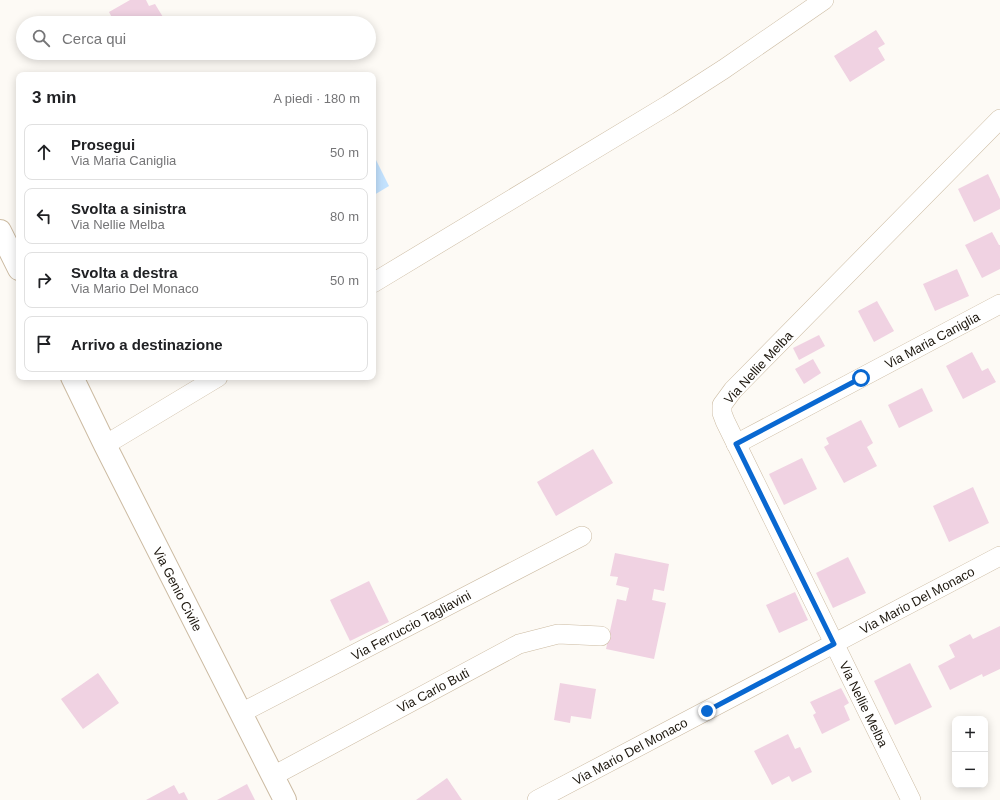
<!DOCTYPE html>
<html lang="it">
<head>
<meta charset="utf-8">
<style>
	:root { --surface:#fff; --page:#f2f2f2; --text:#202124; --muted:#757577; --line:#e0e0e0 }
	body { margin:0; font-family:Helvetica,sans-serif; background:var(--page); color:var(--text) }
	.controls { position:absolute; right:12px; bottom:12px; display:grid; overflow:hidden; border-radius:8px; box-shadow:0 2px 10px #0003 }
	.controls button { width:36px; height:36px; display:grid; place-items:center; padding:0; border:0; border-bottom:1px solid var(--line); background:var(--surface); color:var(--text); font:20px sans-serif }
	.stop { position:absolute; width:12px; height:12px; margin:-9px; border:3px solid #0968d1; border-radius:50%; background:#fff }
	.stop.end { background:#0968d1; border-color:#fff; box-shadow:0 1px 4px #0008 }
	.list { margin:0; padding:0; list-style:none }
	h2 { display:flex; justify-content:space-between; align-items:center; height:52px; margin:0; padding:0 16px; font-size:17px }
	h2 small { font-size:13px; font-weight:400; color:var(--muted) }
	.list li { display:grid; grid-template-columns:26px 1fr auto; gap:12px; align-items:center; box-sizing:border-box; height:56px; margin:0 8px 8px; padding:0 8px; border:1px solid var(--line); border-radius:8px }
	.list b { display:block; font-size:15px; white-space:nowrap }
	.list p { margin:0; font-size:13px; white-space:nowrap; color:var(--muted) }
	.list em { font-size:13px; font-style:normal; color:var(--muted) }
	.icon { flex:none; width:22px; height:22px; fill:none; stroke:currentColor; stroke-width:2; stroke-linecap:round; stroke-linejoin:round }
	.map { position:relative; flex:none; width:1000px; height:800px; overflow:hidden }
	.search { position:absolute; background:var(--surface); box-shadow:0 2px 10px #0003; left:16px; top:16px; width:360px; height:44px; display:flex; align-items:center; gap:10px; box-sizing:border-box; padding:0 14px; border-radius:22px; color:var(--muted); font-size:15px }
	.panel { position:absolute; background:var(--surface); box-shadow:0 2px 10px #0003; left:16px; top:72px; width:360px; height:308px; border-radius:8px }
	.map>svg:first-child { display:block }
</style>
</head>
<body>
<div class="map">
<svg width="1000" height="800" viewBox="0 0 1000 800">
	<rect width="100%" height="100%" fill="#fdfaf5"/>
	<!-- water -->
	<polygon fill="#c3e2fe" points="375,158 389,186 374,195 373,159"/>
	<!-- building -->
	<g fill="#f0d2e2">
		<polygon points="130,0 146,0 149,6 155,4 166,22 115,23 109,12"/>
		<polygon points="876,30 885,44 878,48 885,60 850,82 834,56"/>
		<polygon points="988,174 1000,199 1000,209 974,222 958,189"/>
		<polygon points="992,232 999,245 1000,245 1000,269 982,278 965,245"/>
		<polygon points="957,269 969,296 935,311 923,284"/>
		<polygon points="877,301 894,331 874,342 858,311"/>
		<polygon points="819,335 825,346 799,360 793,348"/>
		<polygon points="972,352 982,371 988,368 996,382 963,399 946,366"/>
		<polygon points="813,359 821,373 804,384 795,369"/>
		<polygon points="922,388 933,411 899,428 888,405"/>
		<polygon points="861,420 873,443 867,447 877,466 844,483 824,447 829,444 826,438"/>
		<polygon points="593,449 613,483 556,516 537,482"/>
		<polygon points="802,458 817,489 784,505 769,474"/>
		<polygon points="973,487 989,523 949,542 933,506"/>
		<polygon points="615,553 669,564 664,591 654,589 652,600 666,603 654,659 606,649 617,599 626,601 629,588 616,585 618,577 610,576"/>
		<polygon points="848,557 866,593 833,608 816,573"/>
		<polygon points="369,581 389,622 350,641 330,600"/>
		<polygon points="795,592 808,620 779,633 766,605"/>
		<polygon points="1000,626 1000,669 983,677 982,674 950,690 938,666 955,657 949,645 970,634 973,639"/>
		<polygon points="910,663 932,707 895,725 874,681"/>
		<polygon points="98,673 119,703 83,729 61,699"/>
		<polygon points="560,683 596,689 591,719 571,716 570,723 554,720"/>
		<polygon points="841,688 849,703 844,706 850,720 822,734 813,715 816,713 810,702"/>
		<polygon points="788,734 795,749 800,747 812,772 792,782 789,776 772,785 754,751"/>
		<polygon points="447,778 462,800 416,800"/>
		<polygon points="247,784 255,800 217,800"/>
		<polygon points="174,785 179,794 184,792 188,800 146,800"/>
	</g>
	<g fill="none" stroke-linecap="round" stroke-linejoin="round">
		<defs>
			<g id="minor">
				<polyline points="373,283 668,105 724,69 824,0"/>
				<polyline points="736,444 1000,304"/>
				<polyline points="105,445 218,377"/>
				<polyline points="241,713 582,536"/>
				<polyline points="273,776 519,644 558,634 601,636"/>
				<polyline points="537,800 1000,556"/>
				<polyline points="911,800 725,421 722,413 722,405 733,390 1000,119"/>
			</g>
			<g id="tertiary">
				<polyline points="0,231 19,269"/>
				<polyline points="72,377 105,445 285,800"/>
			</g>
		</defs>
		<!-- minor casing -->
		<use href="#minor" stroke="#ccbba2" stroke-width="20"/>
		<!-- tertiary casing -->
		<use href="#tertiary" stroke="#ccbba2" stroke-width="24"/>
		<!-- minor -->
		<use href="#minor" stroke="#fff" stroke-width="19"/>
		<!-- tertiary -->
		<use href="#tertiary" stroke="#fff" stroke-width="22"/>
	</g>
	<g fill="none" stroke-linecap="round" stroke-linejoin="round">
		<!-- route -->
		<polyline stroke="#0968d1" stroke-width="5" points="707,711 834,644 736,444 861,378"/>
	</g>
	<g text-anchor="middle" stroke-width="3.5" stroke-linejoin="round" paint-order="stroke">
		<!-- street labels -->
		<g font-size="13" fill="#1c160d" stroke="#fff">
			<text transform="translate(932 340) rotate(-28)" y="5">Via Maria Caniglia</text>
			<text transform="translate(758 367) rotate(-47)" y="5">Via Nellie Melba</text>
			<text transform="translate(178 589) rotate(63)" y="5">Via Genio Civile</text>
			<text transform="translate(917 600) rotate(-28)" y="5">Via Mario Del Monaco</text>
			<text transform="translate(411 625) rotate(-28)" y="5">Via Ferruccio Tagliavini</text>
			<text transform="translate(433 690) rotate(-28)" y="5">Via Carlo Buti</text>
			<text transform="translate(864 704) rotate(64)" y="5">Via Nellie Melba</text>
			<text transform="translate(630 751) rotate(-28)" y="5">Via Mario Del Monaco</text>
		</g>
	</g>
</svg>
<div class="controls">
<button>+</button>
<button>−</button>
</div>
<div class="stop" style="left:861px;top:378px"></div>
<div class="stop end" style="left:707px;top:711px"></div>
<div class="search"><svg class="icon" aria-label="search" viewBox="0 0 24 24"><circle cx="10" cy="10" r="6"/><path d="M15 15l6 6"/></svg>Cerca qui</div>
<section class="panel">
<h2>3 min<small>A piedi · 180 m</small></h2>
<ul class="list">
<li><svg class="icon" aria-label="ahead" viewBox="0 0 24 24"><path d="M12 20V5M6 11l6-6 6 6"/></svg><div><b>Prosegui</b><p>Via Maria Caniglia</p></div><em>50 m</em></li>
<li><svg class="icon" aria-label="left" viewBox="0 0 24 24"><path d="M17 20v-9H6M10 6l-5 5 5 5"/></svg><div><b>Svolta a sinistra</b><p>Via Nellie Melba</p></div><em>80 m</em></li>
<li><svg class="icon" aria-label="right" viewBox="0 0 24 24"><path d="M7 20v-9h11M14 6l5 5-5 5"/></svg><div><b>Svolta a destra</b><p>Via Mario Del Monaco</p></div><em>50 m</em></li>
<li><svg class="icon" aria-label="arrive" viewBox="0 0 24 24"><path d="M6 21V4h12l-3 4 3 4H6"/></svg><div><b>Arrivo a destinazione</b></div></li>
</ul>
</section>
</div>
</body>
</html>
